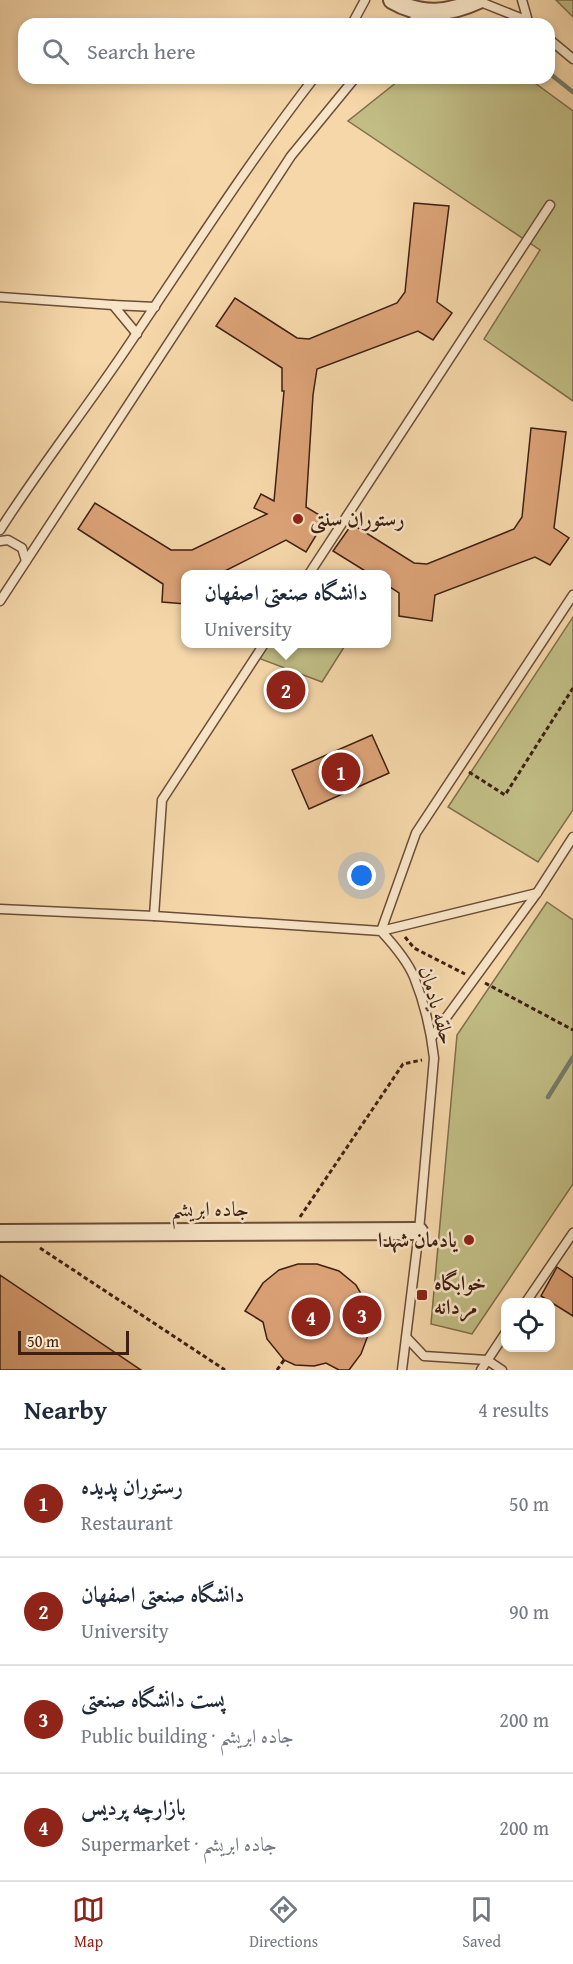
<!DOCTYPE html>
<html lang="en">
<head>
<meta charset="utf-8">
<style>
	:root { --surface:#fff; --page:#f2f2f3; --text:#1f2937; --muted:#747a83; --line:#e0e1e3; --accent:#8f2418 }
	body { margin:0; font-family:"Gentium Book Plus",Amiri,serif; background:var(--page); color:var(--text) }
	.controls { position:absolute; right:18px; bottom:18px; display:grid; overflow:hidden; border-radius:12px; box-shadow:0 3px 9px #0003 }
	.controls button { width:54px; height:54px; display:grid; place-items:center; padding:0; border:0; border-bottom:2px solid var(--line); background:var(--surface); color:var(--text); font:30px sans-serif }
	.scale { position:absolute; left:18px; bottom:15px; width:111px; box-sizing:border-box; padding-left:6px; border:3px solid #3e1f12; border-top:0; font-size:16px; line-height:21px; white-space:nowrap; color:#3e1f12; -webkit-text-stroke:4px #f8e5c8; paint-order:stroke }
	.you { position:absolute; left:362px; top:876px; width:21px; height:21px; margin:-15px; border:4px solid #fff; border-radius:50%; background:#1a73e8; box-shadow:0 0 0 9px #1a73e833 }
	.badge { display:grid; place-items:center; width:39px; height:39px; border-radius:50%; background:var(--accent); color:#fff; font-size:20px; font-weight:700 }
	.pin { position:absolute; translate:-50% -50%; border:3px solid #fff; box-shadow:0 2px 6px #0006 }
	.popup { position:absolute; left:181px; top:570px; width:210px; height:78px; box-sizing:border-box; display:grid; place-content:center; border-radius:12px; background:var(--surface); filter:drop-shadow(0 2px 4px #0005); font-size:20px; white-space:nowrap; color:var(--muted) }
	.popup b { font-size:22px; color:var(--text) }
	.popup::after { content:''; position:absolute; left:50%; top:100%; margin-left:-12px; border:12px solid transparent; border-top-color:var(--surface) }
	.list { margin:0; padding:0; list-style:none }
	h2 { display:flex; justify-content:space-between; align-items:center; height:78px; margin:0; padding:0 24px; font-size:26px }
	h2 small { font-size:20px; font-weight:400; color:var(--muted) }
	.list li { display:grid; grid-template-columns:39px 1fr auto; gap:18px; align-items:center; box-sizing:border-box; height:108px; padding:0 24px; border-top:2px solid var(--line) }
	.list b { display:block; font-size:22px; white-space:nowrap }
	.list p { margin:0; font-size:20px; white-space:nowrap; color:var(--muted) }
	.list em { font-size:20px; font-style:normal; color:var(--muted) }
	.icon { flex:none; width:33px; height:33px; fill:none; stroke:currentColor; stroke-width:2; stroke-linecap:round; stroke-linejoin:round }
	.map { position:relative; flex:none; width:573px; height:1370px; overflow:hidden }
	.search { position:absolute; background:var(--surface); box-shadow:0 3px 9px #0003; left:18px; right:18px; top:18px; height:66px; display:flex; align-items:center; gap:15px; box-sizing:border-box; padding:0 21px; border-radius:18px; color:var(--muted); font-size:22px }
	.sheet { height:510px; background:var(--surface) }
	nav { display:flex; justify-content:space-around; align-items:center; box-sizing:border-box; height:84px; border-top:2px solid var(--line); background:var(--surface); font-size:16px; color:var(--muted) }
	nav a { display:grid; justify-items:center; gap:3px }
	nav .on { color:var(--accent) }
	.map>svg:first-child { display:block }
</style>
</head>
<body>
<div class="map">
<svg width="573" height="1370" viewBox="0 0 573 1370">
	<rect width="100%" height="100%" fill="#f5d7aa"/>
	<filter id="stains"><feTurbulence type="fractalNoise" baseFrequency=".00333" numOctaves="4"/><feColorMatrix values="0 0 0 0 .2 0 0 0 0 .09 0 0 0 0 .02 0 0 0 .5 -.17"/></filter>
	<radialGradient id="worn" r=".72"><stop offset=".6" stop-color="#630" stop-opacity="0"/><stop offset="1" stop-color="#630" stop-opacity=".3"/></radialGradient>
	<!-- green -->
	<g fill="#c1bd85" stroke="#806e4c" stroke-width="1.5">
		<polygon points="556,0 573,0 573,17"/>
		<polygon points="402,78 528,78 573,111 573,401 484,339 540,250 348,121"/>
		<polygon points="573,617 573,810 538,862 448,807"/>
		<polygon points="268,644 346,644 322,682 258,658"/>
		<polygon points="547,902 573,920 573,1184 472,1334 431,1324 457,1035"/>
	</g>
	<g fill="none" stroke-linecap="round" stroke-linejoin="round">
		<!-- stream -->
		<g stroke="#767c6b" stroke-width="4.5">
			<polyline points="549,73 573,92"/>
			<polyline points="548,1097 573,1057"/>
		</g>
	</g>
	<!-- building -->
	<g fill="#dca277" stroke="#3e1f12" stroke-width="1.5">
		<polygon points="414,203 449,206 437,302 452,313 433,340 418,331 317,369 313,395 306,507 326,519 306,552 286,540 219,574 186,574 186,604 162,602 163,584 78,529 95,503 171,550 192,550 267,514 254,508 261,494 274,501 284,391 282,391 282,368 216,326 235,298 297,338 309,339 397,303 405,292"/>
		<polygon points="531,428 566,432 554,528 569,538 550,565 535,557 435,595 432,621 399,616 399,593 387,585 387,574 370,574 333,551 352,524 414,563 427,564 514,529 522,517"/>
		<polygon points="372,735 389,773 309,809 292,770"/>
		<polygon points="298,1264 317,1264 339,1271 356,1285 367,1304 370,1330 361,1354 349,1370 339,1370 326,1363 314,1366 295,1365 284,1360 267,1339 263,1322 245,1311 263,1283 279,1270"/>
		<polygon points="557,1267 573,1278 573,1316 541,1296"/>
		<polygon points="0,1275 141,1370 0,1370"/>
	</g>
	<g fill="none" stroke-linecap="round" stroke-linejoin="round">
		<defs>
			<g id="lane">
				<polyline points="478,1 528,21 522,0"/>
				<polyline points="352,24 365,0"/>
				<polyline points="407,24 425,14"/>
				<polyline points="549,39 573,59"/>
				<polyline points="0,297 113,305"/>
				<polyline points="137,334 113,305 155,307"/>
				<path d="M0 530C38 470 82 414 122 355 185 262 245 167 314 78"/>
				<polyline points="0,541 8,540 22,548 26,561"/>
				<polyline points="309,574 550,205"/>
				<polyline points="0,601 291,156 355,78"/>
				<path d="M0 909 154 916 381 931C393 944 407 960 414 977 424 1002 431 1031 434 1058L419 1231 402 1370"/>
				<polyline points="154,916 162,800 264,644"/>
				<polyline points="381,931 416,833 573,595"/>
				<polyline points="381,931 537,893"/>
				<polyline points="432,1037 537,893 573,837"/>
				<polyline points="526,1302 573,1233"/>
				<polyline points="407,1338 424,1356 487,1360 502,1370"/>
				<polyline points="481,1370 506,1332"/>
			</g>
			<g id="street">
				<path d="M392 0C421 17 449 14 479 0"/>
				<polyline points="0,1233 419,1231"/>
			</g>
		</defs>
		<!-- lane casing -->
		<use href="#lane" stroke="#6c4d38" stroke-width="11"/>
		<!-- street casing -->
		<use href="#street" stroke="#6c4d38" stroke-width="20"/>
		<!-- path -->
		<g stroke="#3e1f12" stroke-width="3" stroke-dasharray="4.5 3" stroke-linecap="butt">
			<polyline points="469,772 505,795 573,688"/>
			<polyline points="405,937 414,948 465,974"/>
			<polyline points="485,983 573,1030"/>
			<polyline points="300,1217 403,1064 422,1060"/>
			<polyline points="40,1248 225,1370"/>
			<polyline points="277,1370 284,1360"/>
		</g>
		<!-- lane -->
		<use href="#lane" stroke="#f8e5c8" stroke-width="8"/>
		<!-- street -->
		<use href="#street" stroke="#f8e5c8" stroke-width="16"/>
	</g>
	<!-- markers -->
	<g fill="#8f2418" stroke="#f8e5c8" stroke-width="2">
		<circle cx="298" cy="519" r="6"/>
		<circle cx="469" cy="1240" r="6"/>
		<rect x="416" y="1289" width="12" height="12" rx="3"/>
	</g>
	<g text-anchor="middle" stroke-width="5" stroke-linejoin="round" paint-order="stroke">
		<!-- poi labels -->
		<g font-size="21" font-weight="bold" fill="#3e1f12" stroke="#f8e5c8" text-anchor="start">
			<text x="310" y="526">رستوران سنتی</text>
			<text x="457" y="1247" text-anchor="end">یادمان شهدا</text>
			<text x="434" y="1290">خوابگاه<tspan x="434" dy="24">مردانه</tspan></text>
		</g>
		<!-- street labels -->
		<g font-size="21" fill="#3e1f12" stroke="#f8e5c8">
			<text transform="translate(437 1005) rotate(73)" y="7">حلقه یادمان</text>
			<text x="210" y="1216">جاده ابریشم</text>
		</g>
	</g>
	<rect width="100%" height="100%" filter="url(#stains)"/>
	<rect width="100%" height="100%" fill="url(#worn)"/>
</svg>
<div class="controls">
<button><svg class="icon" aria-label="locate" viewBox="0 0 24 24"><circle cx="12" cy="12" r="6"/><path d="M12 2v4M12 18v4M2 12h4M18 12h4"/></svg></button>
</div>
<div class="scale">50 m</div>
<div class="you"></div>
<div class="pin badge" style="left:341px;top:772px">1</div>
<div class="pin badge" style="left:286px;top:690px">2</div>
<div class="popup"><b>دانشگاه صنعتی اصفهان</b>University</div>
<div class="pin badge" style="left:362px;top:1315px">3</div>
<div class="pin badge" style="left:311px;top:1317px">4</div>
<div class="search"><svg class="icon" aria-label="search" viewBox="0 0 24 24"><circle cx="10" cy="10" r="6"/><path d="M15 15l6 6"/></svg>Search here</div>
</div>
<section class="sheet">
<h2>Nearby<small>4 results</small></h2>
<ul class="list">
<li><span class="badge">1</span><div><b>رستوران پدیده</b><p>Restaurant</p></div><em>50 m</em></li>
<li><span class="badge">2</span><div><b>دانشگاه صنعتی اصفهان</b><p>University</p></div><em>90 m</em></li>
<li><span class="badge">3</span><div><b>پست دانشگاه صنعتی</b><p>Public building · جاده ابریشم</p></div><em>200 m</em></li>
<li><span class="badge">4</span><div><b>بازارچه پردیس</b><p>Supermarket · جاده ابریشم</p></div><em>200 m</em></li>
</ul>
</section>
<nav>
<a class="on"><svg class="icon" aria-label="map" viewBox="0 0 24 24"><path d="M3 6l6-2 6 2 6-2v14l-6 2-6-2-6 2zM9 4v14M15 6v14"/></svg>Map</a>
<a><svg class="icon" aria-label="directions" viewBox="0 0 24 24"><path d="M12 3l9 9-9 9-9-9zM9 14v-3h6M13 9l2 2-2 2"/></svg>Directions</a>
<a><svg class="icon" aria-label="saved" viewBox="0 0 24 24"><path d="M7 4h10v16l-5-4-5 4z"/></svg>Saved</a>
</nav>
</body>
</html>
